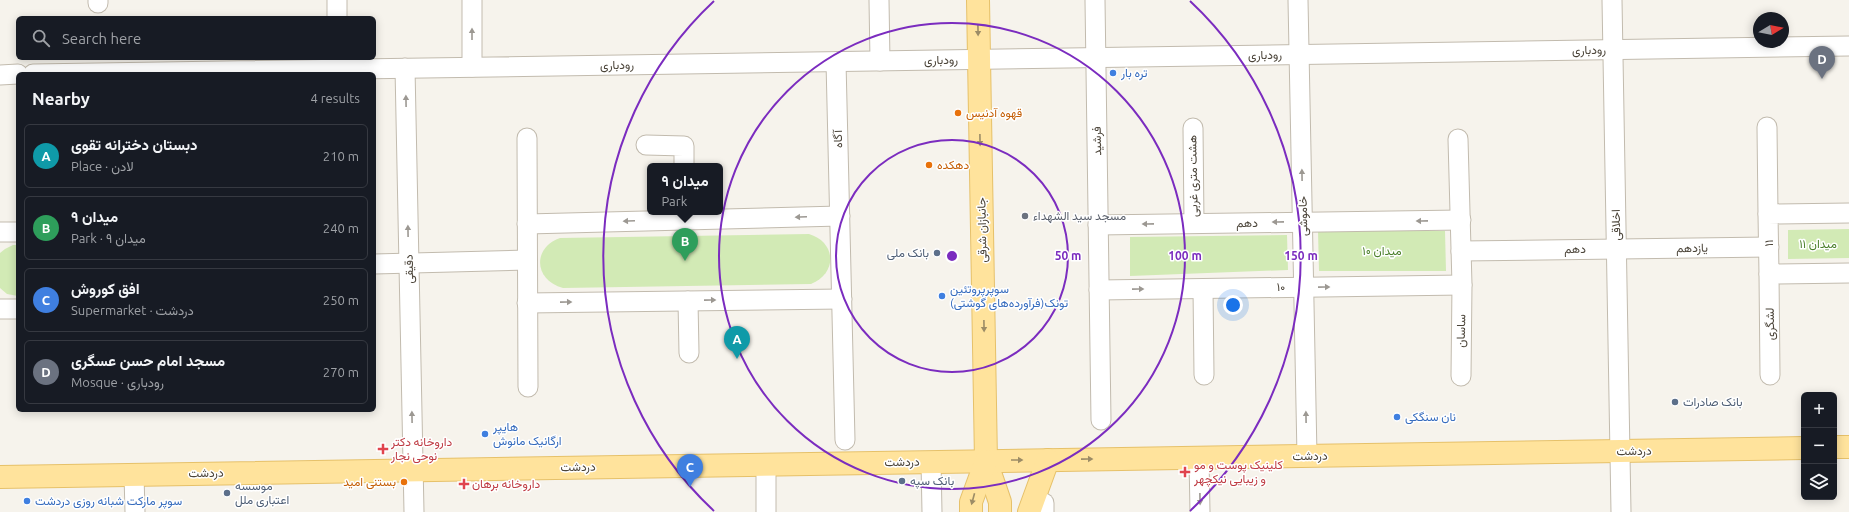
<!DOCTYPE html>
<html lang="en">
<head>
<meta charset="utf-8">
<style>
	:root { --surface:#171b24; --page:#242831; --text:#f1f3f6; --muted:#9ea1a6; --line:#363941; --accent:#db2777 }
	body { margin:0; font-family:Ubuntu,Vazirmatn,sans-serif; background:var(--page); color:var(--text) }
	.controls { position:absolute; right:12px; bottom:12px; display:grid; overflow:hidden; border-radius:6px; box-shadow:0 2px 10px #0003 }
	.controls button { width:36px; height:36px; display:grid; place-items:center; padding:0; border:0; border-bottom:1px solid var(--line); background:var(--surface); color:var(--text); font:20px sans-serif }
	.compass { position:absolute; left:1753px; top:12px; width:36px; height:36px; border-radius:50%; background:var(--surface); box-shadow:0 2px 10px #0003; rotate:80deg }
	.you { position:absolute; left:1233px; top:305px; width:14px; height:14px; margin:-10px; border:3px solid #fff; border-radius:50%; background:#1a73e8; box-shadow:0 0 0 6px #1a73e833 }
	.badge { display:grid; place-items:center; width:26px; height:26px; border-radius:50%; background:var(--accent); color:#fff; font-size:13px; font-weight:700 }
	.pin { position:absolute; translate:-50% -33px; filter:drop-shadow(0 1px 2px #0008) }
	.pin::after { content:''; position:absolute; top:21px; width:14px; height:12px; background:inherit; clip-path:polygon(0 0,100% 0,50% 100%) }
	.popup { position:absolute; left:647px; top:163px; width:76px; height:52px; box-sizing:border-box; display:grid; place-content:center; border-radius:6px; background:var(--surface); filter:drop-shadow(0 1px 3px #0005); font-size:13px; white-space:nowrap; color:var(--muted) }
	.popup b { font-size:15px; color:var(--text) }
	.popup::after { content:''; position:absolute; left:50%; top:100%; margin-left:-8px; border:8px solid transparent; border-top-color:var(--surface) }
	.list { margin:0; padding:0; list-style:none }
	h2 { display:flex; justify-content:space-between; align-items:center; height:52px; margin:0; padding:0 16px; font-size:17px }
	h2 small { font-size:13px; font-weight:400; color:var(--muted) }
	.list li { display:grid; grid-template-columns:26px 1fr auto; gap:12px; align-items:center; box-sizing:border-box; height:64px; margin:0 8px 8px; padding:0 8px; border:1px solid var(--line); border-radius:6px }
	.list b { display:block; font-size:15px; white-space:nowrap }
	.list p { margin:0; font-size:13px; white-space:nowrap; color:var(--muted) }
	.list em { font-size:13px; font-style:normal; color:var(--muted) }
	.icon { flex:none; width:22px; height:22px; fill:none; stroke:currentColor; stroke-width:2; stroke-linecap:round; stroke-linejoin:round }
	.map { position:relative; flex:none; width:1849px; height:512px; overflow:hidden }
	.search { position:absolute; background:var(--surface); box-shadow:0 2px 10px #0003; left:16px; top:16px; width:360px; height:44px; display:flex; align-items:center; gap:10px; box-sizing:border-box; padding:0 14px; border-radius:6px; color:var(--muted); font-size:15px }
	.panel { position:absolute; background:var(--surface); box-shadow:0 2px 10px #0003; left:16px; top:72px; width:360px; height:340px; border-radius:6px }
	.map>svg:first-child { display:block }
</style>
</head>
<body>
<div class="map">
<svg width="1849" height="512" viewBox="0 0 1849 512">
	<rect width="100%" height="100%" fill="#f6f3ec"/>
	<!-- green -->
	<g fill="#d2eab5">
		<polygon points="1849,229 1849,258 1788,259 1788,230"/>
		<polygon points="1318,231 1445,231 1446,271 1319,271"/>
		<path d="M809 234C836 242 838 273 811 284L563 288C534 280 532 248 560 238Z"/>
		<polygon points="1287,235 1288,270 1130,276 1130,237"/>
		<polygon points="13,245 18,245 18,296 7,294 0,288 0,253 5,249"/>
	</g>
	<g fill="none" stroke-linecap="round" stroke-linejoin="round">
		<defs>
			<g id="minor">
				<polyline points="98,0 98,3"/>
				<polyline points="337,0 337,18"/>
				<polyline points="472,0 472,67"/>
				<polyline points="879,0 880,61"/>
				<polyline points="1095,0 1101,420"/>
				<polyline points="1298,0 1307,456"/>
				<polyline points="1612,0 1621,512"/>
				<polyline points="836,62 845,440"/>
				<polyline points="405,68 414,512"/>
				<polyline points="33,74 1849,46"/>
				<polyline points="0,75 18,74"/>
				<polyline points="1767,127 1768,214"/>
				<polyline points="1193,128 1194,223"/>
				<polyline points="527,138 528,387"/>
				<polyline points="1458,139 1462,285 1461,376"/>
				<polyline points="646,145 684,146 684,166"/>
				<polyline points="1849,213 1768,214 1769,274 1849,273"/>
				<polyline points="527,224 840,216"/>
				<polyline points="1098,225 1461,220"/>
				<polyline points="0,232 18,232"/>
				<polyline points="1461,251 1769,247"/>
				<polyline points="374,264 527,260"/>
				<polyline points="1769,274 1770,375"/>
				<polyline points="1203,289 1204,375"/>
				<polyline points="1099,290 1462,285"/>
				<polyline points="688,301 689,353"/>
				<polyline points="527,303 842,299"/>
				<polyline points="0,309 18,309"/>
				<polyline points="1199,458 1200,512"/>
				<polyline points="931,462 932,512"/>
				<polyline points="134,475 135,512"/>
				<polyline points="1044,503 1044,512"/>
				<polyline points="766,512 766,464"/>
			</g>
			<g id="major">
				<polyline points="978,0 986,461 1000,502 1000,512"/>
				<polyline points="1834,447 1849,447"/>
				<polyline points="0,477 1804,448"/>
				<polyline points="971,512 971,502 986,461"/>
				<polyline points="1029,512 1048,460"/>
			</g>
		</defs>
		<!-- minor casing -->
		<use href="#minor" stroke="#c2bbae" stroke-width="21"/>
		<!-- major casing -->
		<use href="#major" stroke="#e6c16a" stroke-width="24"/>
		<!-- minor -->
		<use href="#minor" stroke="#fff" stroke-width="19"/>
		<!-- major -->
		<use href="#major" stroke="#ffe39c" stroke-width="22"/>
	</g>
	<!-- one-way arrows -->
	<defs><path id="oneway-solid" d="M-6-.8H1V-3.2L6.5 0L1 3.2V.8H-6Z"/></defs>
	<g fill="#9c8c66">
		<use href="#oneway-solid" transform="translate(978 30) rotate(89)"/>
		<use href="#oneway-solid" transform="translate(980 140) rotate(89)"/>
		<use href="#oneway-solid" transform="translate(984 326) rotate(89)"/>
		<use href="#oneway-solid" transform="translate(1087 459) rotate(-1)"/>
		<use href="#oneway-solid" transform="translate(1017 460)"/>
		<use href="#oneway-solid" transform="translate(973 499) rotate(105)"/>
	</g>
	<g fill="#9c9892">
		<use href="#oneway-solid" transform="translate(472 34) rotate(-90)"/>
		<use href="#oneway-solid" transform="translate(406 101) rotate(-91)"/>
		<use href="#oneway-solid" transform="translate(1302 175) rotate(-91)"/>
		<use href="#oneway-solid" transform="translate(801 217) rotate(178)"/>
		<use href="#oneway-solid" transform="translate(629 221) rotate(178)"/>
		<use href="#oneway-solid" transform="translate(1422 221) rotate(179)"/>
		<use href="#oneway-solid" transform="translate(1278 222) rotate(179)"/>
		<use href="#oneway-solid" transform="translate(1148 224) rotate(179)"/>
		<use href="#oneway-solid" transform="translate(408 231) rotate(-91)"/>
		<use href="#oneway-solid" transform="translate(1324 287) rotate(-1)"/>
		<use href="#oneway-solid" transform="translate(1138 289) rotate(-1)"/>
		<use href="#oneway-solid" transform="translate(710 300) rotate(-1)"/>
		<use href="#oneway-solid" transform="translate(566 302) rotate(-1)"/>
		<use href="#oneway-solid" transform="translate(412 417) rotate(-91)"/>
		<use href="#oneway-solid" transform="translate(1306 417) rotate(-91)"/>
		<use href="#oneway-solid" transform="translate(1200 499) rotate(89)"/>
	</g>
	<!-- distance rings -->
	<g fill="none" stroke="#7b2cbf" stroke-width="2">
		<circle cx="952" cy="256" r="116"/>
		<circle cx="952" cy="256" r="233"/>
		<path d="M714 511A349 349 0 0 1 714 1M1190 1A349 349 0 0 1 1190 511"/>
	</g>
	<!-- markers -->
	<g fill="#3f7fe0" stroke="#fff" stroke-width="1.5">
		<circle cx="1113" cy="73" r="4"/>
		<circle cx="942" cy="296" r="4"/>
		<circle cx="1397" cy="417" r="4"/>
		<circle cx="485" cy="434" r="4"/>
		<circle cx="27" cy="501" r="4"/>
	</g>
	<g fill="#e8710a" stroke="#fff" stroke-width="1.5">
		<circle cx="958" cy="113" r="4"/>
		<circle cx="929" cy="165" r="4"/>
		<circle cx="404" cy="482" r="4"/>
	</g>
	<circle fill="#6b7280" stroke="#fff" stroke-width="1.5" cx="1025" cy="216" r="4"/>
	<g fill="#5c6f8a" stroke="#fff" stroke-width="1.5">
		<circle cx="937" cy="253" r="4"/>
		<circle cx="1675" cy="402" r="4"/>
		<circle cx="902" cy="481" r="4"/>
		<circle cx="227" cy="493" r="4"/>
	</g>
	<g fill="#e0444e" stroke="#fff" stroke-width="1.5">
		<path d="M381 443h4v4h4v4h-4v4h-4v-4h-4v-4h4z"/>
		<path d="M1183 466h4v4h4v4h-4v4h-4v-4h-4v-4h4z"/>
		<path d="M462 478h4v4h4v4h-4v4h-4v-4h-4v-4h4z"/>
	</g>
	<g text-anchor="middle" stroke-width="3" stroke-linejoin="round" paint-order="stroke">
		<!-- street labels -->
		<g font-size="12" fill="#4b4439" stroke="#fff">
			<text transform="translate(1589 50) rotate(-1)" y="4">رودباری</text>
			<text transform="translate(1265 55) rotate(-1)" y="4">رودباری</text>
			<text transform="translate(941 60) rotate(-1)" y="4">رودباری</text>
			<text transform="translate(617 65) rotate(-1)" y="4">رودباری</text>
			<text transform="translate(838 139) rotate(-91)" y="4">آگاه</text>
			<text transform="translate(1097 141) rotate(-91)" y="4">فرشید</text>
			<text transform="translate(1193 176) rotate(-91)" y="4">هشت متری غربی</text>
			<text transform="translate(1303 216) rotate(-91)" y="4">خاموشی</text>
			<text transform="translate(1247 223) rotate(-1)" y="4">دهم</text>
			<text transform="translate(1616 225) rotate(-91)" y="4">اخلاقی</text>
			<text transform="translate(982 230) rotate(-91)" y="4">جانبازان شرقی</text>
			<text transform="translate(1769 243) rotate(-91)" y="4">۱۱</text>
			<text transform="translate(1692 248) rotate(-1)" y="4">یازدهم</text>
			<text transform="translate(1575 249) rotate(-1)" y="4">دهم</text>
			<text transform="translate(409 269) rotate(-91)" y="4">دقیقی</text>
			<text transform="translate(1281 287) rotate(-1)" y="4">۱۰</text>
			<text transform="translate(1770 324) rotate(-91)" y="4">لشگری</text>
			<text transform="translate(1461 331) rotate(-89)" y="4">ساسان</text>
			<text transform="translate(1634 451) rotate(-1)" y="4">دردشت</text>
			<text transform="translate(1310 456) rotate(-1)" y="4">دردشت</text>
			<text transform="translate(902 462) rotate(-1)" y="4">دردشت</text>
			<text transform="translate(578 467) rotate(-1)" y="4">دردشت</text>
			<text transform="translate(206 473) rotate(-1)" y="4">دردشت</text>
		</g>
		<!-- shop labels -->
		<g font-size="12" fill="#366cbe" stroke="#fff" text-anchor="start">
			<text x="1121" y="77">تره بار</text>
			<text x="950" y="293">سوپرپروتئین<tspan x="950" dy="14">تونک(فرآورده‌های گوشتی)</tspan></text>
			<text x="1405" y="421">نان سنگکی</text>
			<text x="493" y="431">هایپر<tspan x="493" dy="14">ارگانیک مانوش</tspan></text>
			<text x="35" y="505">سوپر مارکت شبانه روزی دردشت</text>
		</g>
		<!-- food labels -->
		<g font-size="12" fill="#c56008" stroke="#fff" text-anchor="start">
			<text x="966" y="117">قهوه آدنیس</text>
			<text x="937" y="169">دهکده</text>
			<text x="396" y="486" text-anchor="end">بستنی امید</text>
		</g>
		<!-- worship labels -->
		<g font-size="12" fill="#5b616d" stroke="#fff" text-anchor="start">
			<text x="1033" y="220">مسجد سید الشهداء</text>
		</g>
		<!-- park labels -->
		<g font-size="12" fill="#4a7f2a" stroke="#fff">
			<text x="1818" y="248">میدان ۱۱</text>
			<text x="1382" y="255">میدان ۱۰</text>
		</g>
		<!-- service labels -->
		<g font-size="12" fill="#4e5e75" stroke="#fff" text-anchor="start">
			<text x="929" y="257" text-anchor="end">بانک ملی</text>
			<text x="1683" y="406">بانک صادرات</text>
			<text x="910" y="485">بانک سپه</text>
			<text x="235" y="490">موسسه<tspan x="235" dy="14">اعتباری ملل</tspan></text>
		</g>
		<!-- health labels -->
		<g font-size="12" fill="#be3a42" stroke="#fff" text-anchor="start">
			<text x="391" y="446">داروخانه دکتر<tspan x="391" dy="14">نوحی نجار</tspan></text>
			<text x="1194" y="469">کلینیک پوست و مو<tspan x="1194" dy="14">و زیبایی نیکچهر</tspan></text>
			<text x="472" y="488">داروخانه برهان</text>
		</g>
	</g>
	<circle cx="952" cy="256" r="6" fill="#7b2cbf" stroke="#fff" stroke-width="2"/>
	<g font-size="12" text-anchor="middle" font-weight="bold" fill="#7b2cbf" stroke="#fff" stroke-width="3" stroke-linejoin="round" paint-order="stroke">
		<text x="1068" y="260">50 m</text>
		<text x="1185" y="260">100 m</text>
		<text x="1301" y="260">150 m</text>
	</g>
</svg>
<div class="controls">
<button>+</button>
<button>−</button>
<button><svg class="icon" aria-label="layers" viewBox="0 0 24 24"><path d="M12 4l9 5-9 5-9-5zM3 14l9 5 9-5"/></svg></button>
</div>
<svg class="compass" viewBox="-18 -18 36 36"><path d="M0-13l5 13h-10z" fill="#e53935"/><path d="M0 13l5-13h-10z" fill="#9ea1a6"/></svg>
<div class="you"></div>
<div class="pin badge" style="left:737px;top:359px;background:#0f9aa8">A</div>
<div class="pin badge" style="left:685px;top:261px;background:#2e9e5b">B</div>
<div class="popup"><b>میدان ۹</b>Park</div>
<div class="pin badge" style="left:690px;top:487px;background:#3f7fe0">C</div>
<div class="pin badge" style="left:1822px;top:79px;background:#6b7280">D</div>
<div class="search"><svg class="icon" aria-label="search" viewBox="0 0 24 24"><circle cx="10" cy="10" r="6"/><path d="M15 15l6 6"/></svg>Search here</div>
<section class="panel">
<h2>Nearby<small>4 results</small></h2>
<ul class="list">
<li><span class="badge" style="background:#0f9aa8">A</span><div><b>دبستان دخترانه تقوی</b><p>Place · لادن</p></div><em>210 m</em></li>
<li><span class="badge" style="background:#2e9e5b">B</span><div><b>میدان ۹</b><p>Park · میدان ۹</p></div><em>240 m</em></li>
<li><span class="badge" style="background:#3f7fe0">C</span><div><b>افق کوروش</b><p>Supermarket · دردشت</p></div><em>250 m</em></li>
<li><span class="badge" style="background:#6b7280">D</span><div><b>مسجد امام حسن عسگری</b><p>Mosque · رودباری</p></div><em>270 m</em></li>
</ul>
</section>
</div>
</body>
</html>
